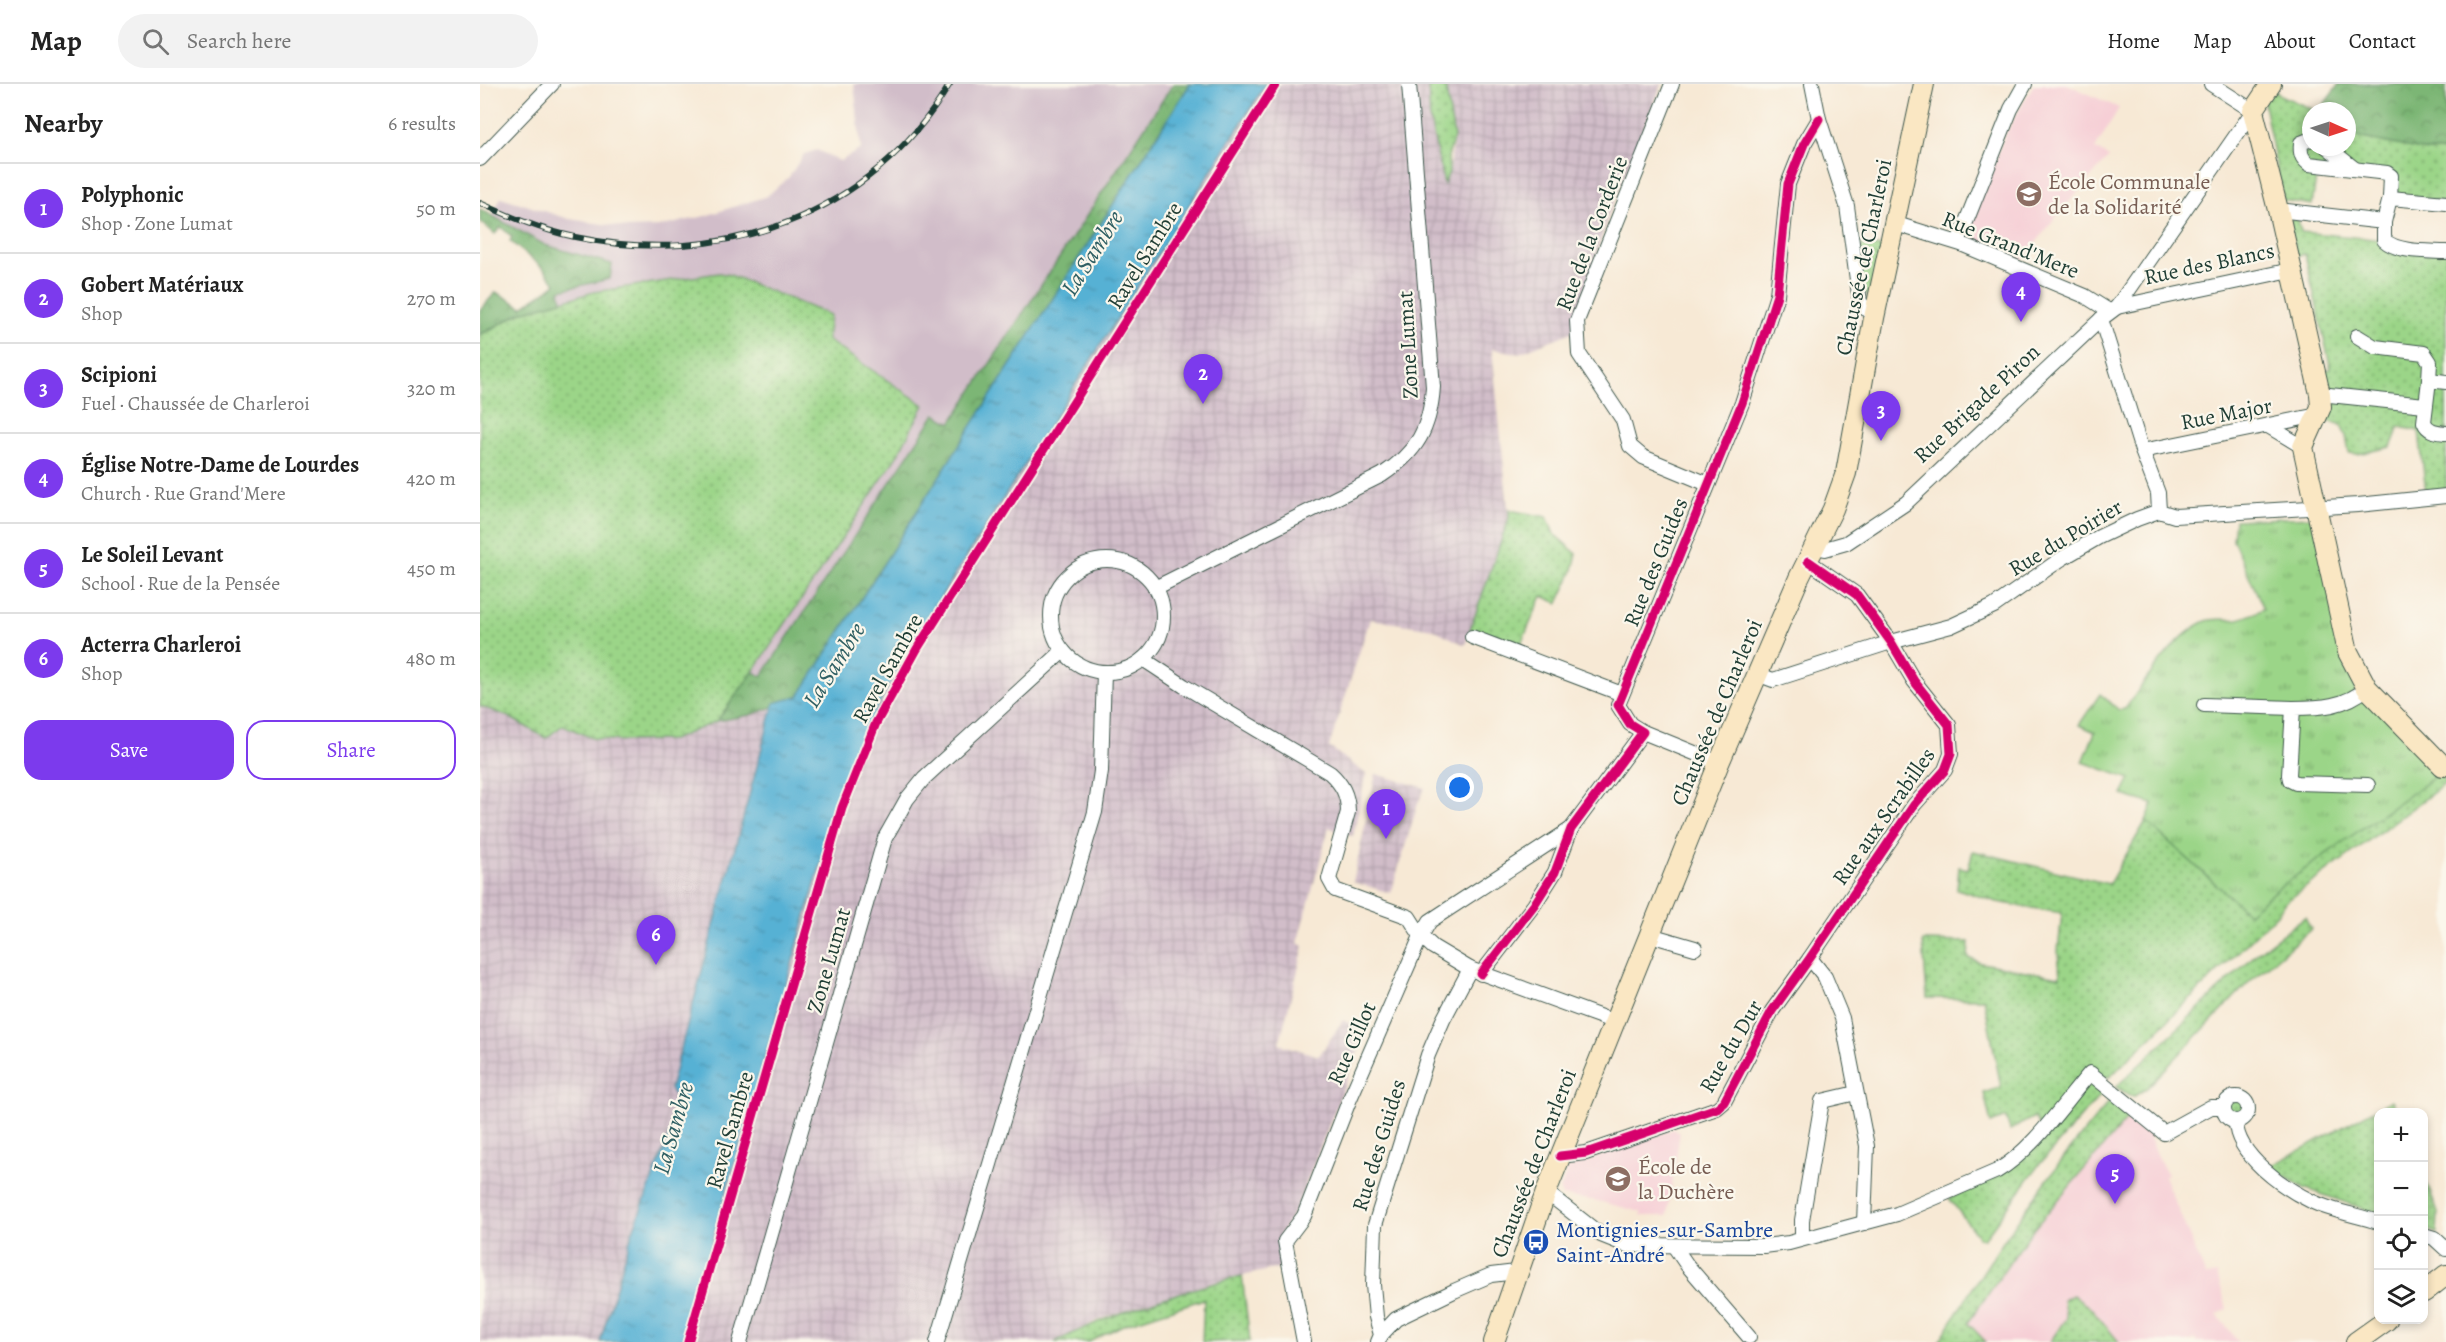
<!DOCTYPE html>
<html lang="en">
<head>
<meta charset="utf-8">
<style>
	:root { --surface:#fff; --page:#f2f2f2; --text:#222; --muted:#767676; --line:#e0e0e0; --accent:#7c3aed }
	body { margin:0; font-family:Alegreya,serif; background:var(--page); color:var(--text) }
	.controls { position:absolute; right:18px; bottom:18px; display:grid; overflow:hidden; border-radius:12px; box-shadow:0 3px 9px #0003 }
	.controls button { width:54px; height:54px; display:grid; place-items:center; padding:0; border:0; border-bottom:2px solid var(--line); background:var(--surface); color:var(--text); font:30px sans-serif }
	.compass { position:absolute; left:1822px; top:18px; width:54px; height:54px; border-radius:50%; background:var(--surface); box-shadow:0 3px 9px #0003; rotate:93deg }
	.you { position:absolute; left:980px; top:704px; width:21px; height:21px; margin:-15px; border:4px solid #fff; border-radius:50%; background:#1a73e8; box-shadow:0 0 0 9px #1a73e833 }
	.badge { display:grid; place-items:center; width:39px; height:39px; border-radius:50%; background:var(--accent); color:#fff; font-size:20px; font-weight:700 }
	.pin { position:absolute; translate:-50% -50px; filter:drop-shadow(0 2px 3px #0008) }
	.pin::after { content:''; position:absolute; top:32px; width:21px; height:18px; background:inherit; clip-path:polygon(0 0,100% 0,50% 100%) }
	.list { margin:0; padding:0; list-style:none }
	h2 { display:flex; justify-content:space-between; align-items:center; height:78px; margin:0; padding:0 24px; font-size:26px }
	h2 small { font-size:20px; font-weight:400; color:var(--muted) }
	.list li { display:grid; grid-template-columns:39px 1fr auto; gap:18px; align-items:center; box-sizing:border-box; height:90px; padding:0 24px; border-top:2px solid var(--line) }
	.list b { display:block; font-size:22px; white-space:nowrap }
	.list p { margin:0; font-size:20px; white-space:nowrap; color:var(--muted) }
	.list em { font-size:20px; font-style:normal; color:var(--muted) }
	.actions { display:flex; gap:12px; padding:18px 24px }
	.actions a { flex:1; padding:14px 0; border:2px solid var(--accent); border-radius:18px; text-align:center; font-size:21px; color:var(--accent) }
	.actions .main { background:var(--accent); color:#fff }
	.icon { flex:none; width:33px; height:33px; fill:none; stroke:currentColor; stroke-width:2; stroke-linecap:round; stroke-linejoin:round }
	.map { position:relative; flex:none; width:1966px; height:1258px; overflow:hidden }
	header { display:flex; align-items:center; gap:36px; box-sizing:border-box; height:84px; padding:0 30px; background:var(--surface); border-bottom:2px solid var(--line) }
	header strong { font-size:28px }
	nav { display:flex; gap:33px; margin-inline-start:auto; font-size:21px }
	.search { width:420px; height:54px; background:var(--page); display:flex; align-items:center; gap:15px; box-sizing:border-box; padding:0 21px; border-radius:33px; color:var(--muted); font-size:22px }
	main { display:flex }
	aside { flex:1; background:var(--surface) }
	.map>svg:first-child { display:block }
</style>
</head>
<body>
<header>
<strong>Map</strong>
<div class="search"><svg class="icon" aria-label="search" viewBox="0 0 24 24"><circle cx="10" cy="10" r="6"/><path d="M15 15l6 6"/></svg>Search here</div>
<nav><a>Home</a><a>Map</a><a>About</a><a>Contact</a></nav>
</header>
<main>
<aside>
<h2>Nearby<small>6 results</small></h2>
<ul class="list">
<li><span class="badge">1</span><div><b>Polyphonic</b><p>Shop · Zone Lumat</p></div><em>50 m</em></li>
<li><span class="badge">2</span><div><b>Gobert Matériaux</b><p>Shop</p></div><em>270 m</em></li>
<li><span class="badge">3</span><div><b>Scipioni</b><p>Fuel · Chaussée de Charleroi</p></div><em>320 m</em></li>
<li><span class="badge">4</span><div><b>Église Notre-Dame de Lourdes</b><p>Church · Rue Grand'Mere</p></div><em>420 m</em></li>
<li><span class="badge">5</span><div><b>Le Soleil Levant</b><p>School · Rue de la Pensée</p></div><em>450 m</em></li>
<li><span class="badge">6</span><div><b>Acterra Charleroi</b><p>Shop</p></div><em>480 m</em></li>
</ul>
<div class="actions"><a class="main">Save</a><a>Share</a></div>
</aside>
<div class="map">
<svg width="1966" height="1258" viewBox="0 0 1966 1258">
	<defs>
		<pattern id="industrial-grid" width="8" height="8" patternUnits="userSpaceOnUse" patternTransform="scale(1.5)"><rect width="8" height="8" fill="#d1bdc9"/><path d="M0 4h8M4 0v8" fill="none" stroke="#b3a3ad"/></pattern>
		<pattern id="grass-dots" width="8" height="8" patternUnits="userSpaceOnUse" patternTransform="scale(1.5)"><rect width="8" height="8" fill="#9bd588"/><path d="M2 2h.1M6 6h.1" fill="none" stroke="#7eae70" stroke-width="1.8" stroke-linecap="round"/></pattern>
		<pattern id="forest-crowns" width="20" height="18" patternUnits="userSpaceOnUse" patternTransform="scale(1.5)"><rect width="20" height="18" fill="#7cb674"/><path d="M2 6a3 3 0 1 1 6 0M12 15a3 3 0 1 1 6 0" fill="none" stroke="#659560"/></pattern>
		<pattern id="park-tufts" width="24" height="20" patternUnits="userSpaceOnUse" patternTransform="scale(1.5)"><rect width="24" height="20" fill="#9bd588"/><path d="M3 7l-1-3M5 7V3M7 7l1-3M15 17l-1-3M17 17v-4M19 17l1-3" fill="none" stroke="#7eae70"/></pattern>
		<pattern id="water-ripples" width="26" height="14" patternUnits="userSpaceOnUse" patternTransform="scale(1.5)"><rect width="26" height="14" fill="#57b1d4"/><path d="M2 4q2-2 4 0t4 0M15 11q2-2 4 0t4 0" fill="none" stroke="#4791ad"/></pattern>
	</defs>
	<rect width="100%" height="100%" fill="#fbf7ec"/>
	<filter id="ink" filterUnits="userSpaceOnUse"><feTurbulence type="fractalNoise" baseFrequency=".0167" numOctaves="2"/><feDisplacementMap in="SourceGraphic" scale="12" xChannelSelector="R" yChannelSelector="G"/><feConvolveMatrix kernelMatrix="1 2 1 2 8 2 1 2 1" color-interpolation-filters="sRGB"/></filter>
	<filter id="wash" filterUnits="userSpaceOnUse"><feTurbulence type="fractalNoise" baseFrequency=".008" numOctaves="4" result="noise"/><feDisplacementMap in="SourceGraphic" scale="24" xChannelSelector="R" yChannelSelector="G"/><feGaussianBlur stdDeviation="1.35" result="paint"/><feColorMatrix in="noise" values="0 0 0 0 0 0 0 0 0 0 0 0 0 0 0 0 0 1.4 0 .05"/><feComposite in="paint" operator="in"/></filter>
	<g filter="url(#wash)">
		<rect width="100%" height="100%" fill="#f7e9d5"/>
		<!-- built -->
		<g fill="#f6cfd6">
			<polygon points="1554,0 1587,0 1639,24 1615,65 1629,73 1574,135 1543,176 1484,154 1526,49"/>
			<polygon points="1651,1030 1674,1049 1669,1053 1687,1091 1684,1092 1726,1192 1737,1190 1747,1225 1737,1231 1759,1258 1717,1258 1714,1255 1707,1258 1506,1258 1487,1239 1551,1148"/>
			<polygon points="1194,1045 1200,1048 1187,1132 1161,1132 1161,1128 1118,1117 1082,1112 1080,1106 1088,1084"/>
		</g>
		<!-- industrial -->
		<g fill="url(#industrial-grid)">
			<polygon points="786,0 949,0 950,36 964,99 969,88 974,53 965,0 1182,0 1128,132 1092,248 1039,269 1012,265 1029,434 985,561 953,545 890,535 849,663 886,690 873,752 863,750 849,743 818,859 824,862 799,960 839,972 863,936 885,949 816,1125 800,1151 803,1183 734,1198 663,1220 616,1237 575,1258 204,1258 359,717 391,635 431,560"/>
			<polygon points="0,622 29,633 83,641 112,654 141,657 192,656 237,637 270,631 293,623 190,1004 201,1020 152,1149 120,1258 0,1258"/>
			<polygon points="896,690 945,704 938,719 911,809 873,798"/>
		</g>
		<!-- railway -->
		<polygon fill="#d1bdc9" points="374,0 693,0 471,339 455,330 282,593 273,588 417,372 444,321 347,256 239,189 114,208 82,217 80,206 130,195 132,180 65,161 12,132 21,113 89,135 148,144 179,143 225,132 287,112 309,93 324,70 337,66 360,77 381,65"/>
		<!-- grass -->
		<g fill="url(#grass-dots)" stroke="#5d895e" stroke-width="1.5">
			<polygon points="948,0 965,0 974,53 968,73 969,88 964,100 950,36"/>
			<polygon points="1789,3 1802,12 1837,27 1831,27 1831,63 1867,63 1867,51 1947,67 1966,67 1966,119 1918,110 1916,97 1837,87 1832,121 1803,116 1784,20"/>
			<polygon points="1811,134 1818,135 1821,148 1904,156 1914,159 1966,163 1966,408 1946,409 1939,347 1919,343 1911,363 1878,370 1869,369 1866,352 1860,340 1842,336 1840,288 1851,285 1825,170 1816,172 1810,142"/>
			<polygon points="1377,161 1403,163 1391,212 1382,209"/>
			<polygon points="239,189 250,191 350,231 347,256 444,321 417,372 273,588 237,637 192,656 141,657 112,654 83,641 66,654 29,633 0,622 0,251 42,228 114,208"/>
			<polygon points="1029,426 1067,433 1074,450 1097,470 1092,489 1078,519 1062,512 1040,562 990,546 1029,434"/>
			<polygon points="1959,689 1966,699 1807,817 1796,831 1630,993 1608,992 1608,997 1623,1008 1558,1082 1504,1155 1499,1154 1469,1114 1520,1090 1562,1045 1554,1033 1530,1046 1526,1033 1511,1039 1504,1009 1521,1003 1504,915 1447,914 1443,857 1489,858 1488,874 1501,879 1580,893 1578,867 1582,829 1517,818 1477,805 1479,783 1488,785 1493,767 1629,800 1666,737 1768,829 1797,805"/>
			<polygon points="1825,833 1831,845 1768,899 1667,1004 1653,1013 1636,1003 1778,868"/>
			<circle cx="1756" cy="1025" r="12"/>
			<polygon points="1912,1016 1917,1028 1898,1028 1898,1130 1824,1104 1789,1083"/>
			<path d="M1630 1017 1651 1030 1551 1148 1488 1239 1506 1258H1459C1510 1174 1566 1091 1630 1017Z"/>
			<polygon points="1944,1093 1958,1128 1957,1149 1944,1145"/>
			<path d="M762 1192 770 1257 722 1258 724 1215 643 1241 609 1258H575C634 1228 697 1208 762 1192Z"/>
			<polygon points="1593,1211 1613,1226 1639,1258 1570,1258 1586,1234 1583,1216"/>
		</g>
		<!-- forest -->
		<g fill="url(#forest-crowns)" stroke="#4e7a54" stroke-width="1.5">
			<polygon points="693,0 710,0 319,612 294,619 293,623 270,631 237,637 273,588 282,592 455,330 471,339"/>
			<polygon points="1859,0 1966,0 1966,67 1947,67 1867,51 1867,27 1839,27"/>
			<polygon points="0,125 65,161 132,180 130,195 80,206 82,217 42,228 0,251 0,226 16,208 42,223 76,200 64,185 30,157 32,153 21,143 15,150 0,137"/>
		</g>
		<!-- park -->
		<path fill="url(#park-tufts)" stroke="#5d895e" stroke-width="1.5" d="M1833 433 1877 591 1961 688 1797 805 1768 829 1666 737 1673 720 1642 711 1650 695 1603 678 1615 648 1599 641 1620 610 1639 626 1645 625C1665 598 1694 551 1726 537 1736 533 1747 537 1758 535 1767 533 1776 528 1784 525L1753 456 1755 436Z"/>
		<!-- water -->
		<polygon fill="url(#water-ripples)" stroke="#3b7784" stroke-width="1.5" points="710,0 786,0 431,560 391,635 359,717 203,1258 120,1258 152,1149 201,1020 190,1005 294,619 319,612"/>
	</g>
	<g filter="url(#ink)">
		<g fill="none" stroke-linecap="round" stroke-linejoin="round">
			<defs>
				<g id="street">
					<polyline points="1192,0 1097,237 1099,270 1143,336 1150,362 1163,373 1228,400"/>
					<polyline points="1332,0 1339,35 1367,122 1380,218 1394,234"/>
					<path d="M1831 55 1821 59C1820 69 1821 74 1829 80L1907 89 1911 92 1910 114"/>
					<polyline points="1847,63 1875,85"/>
					<polyline points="0,75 72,0"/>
					<path d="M1966 119 1910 114 1904 138V156C1918 169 1948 167 1966 168"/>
					<polyline points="1798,126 1904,138"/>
					<polyline points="1413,139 1481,160 1605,212 1629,227"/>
					<polyline points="1478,158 1531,25 1545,0"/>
					<polyline points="1637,223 1811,186"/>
					<polyline points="1621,235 1662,367 1678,409 1679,427"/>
					<polyline points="1877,252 1895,263 1944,269 1950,278 1949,296"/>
					<path d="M1966 298 1949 296 1944 338C1948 348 1957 348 1966 349"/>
					<polyline points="1840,310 1945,321"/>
					<polyline points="1788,342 1823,363"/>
					<polyline points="1662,367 1838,331"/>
					<polyline points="1335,463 1345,465 1366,459 1426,419 1621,235 1637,223 1773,27 1731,0"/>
					<circle cx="627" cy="532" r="56"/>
					<path d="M675 504 902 391C937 368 950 345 953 303L929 0"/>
					<polyline points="992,553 1142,610"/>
					<path d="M663 575 704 602 850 689C862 700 868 711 868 728L849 795 855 806 929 833 941 852 953 863 990 885 1135 938"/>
					<polyline points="1277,590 1293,596 1411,558 1471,542 1514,522 1581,475 1619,453 1657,435 1679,427 1695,432 1878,421 1966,412"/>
					<path d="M1887 604C1865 623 1840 624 1813 624L1809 691 1810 696 1816 699 1888 701"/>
					<polyline points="1724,621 1813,624"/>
					<polyline points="1163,648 1239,679"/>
					<polyline points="1170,851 1215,864"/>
					<polyline points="1330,874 1345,893 1362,934 1387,1062 1384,1139"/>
					<polyline points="1001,890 1054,821 1075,788 1091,745 1163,648 1150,640 1138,621 1262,319 1297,211 1308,100 1324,60 1339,35"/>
					<circle cx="1756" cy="1025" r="12"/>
					<path d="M1756 1038C1756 1071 1804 1104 1831 1117 1851 1127 1877 1131 1898 1138"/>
					<polyline points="1080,1072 1106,1069 1237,1024 1244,1018 1292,927 1330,874 1434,721 1465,686 1471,670 1469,641 1434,597 1411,558 1377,511 1328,477"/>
					<path d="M1066 1108 1121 1151 1146 1161 1284 1162 1309 1159 1417 1130 1517 1087C1553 1066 1583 1020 1610 989L1684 1049 1731 1023H1744"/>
					<polyline points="1944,1151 1954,1154 1966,1165"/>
					<polyline points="1322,1154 1322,1136 1342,1017 1376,1009"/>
					<polyline points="1194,1162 1207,1181 1269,1253"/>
					<polyline points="901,1251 916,1235 974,1207 1011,1191 1036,1188"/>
					<polyline points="260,1258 405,754 427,715 444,694 583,567"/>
					<polyline points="457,1258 615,728 621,687 624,588"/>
					<polyline points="824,1258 805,1157 824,1132 869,1017 941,852 950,837 1091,745"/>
					<polyline points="898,1258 901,1251 896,1233 893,1201 895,1141 948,971 963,936 990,885"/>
				</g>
				<g id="secondary">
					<polyline points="1791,0 1773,27 1798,126 1840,310 1841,323 1823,363 1868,568 1887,604 1963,682"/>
					<polyline points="1944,1208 1966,1191"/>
					<polyline points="1014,1258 1066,1108 1239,679 1319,494 1353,425 1366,389 1394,234 1444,0"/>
					<polyline points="1876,1258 1907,1236"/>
				</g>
			</defs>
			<!-- street casing -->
			<use href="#street" stroke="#3f574c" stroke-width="16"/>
			<!-- secondary casing -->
			<use href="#secondary" stroke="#3f574c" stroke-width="22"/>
			<!-- street -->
			<use href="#street" stroke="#fff" stroke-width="14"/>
			<!-- secondary -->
			<use href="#secondary" stroke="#fae7c3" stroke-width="20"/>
			<defs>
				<path id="rail" d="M0 119C31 133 61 146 95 153 243 184 390 133 470 0"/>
			</defs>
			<!-- rail casing -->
			<use href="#rail" stroke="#1f3d34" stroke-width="6"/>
			<!-- rail -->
			<use href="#rail" stroke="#fbf7ec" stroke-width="4" stroke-dasharray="11" stroke-linecap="butt"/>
			<defs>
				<g id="cycleway">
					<polyline points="1001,890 1054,821 1075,788 1091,745 1163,648 1150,640 1138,621 1262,319 1297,211 1308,100 1324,60 1339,35"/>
					<polyline points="1080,1072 1106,1069 1237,1024 1244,1018 1292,927 1330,874 1434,721 1465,686 1471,670 1469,641 1434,597 1411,558 1377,511 1328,477"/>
					<polyline points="208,1258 362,724 396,639 437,565 796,0"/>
				</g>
			</defs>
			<!-- cycleway casing -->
			<use href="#cycleway" stroke="#fbf7ec" stroke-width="13"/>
			<!-- cycleway -->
			<use href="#cycleway" stroke="#d6006c" stroke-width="9"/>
		</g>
	</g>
	<!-- icons -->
	<defs>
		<symbol id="school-disc" viewBox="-11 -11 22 22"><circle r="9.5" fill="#8d6e63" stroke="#fbf7ec"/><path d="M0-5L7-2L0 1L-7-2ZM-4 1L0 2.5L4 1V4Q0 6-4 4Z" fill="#fff"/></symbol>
		<symbol id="bus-disc" viewBox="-11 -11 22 22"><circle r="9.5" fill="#1a4fb4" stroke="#fbf7ec"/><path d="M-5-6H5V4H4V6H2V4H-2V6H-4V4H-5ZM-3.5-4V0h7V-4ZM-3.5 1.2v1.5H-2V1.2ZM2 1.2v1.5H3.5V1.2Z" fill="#fff"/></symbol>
	</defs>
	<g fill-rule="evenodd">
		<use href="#school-disc" x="1534" y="95" width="30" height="30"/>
		<use href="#school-disc" x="1123" y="1080" width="30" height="30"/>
		<use href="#bus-disc" x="1041" y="1143" width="30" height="30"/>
	</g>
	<g text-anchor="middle" stroke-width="4.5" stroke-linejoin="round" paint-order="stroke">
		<!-- education labels -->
		<g font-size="22" fill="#785e54" stroke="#fbf7ec" text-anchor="start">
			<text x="1568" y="105">École Communale<tspan x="1568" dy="25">de la Solidarité</tspan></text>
			<text x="1158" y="1090">École de<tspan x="1158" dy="25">la Duchère</tspan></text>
		</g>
		<!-- street labels -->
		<g font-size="22" fill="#1f3d34" stroke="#fbf7ec">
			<text transform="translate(1111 149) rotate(-69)" y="8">Rue de la Corderie</text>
			<text transform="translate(1531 160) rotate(22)" y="8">Rue Grand'Mere</text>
			<text transform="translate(664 171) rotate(-58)" y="8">Ravel Sambre</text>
			<text transform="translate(1383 173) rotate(-78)" y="8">Chaussée de Charleroi</text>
			<text transform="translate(1729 179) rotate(-12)" y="8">Rue des Blancs</text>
			<text transform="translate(927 261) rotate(-93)" y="8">Zone Lumat</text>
			<text transform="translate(1496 319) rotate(-43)" y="8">Rue Brigade Piron</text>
			<text transform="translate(1746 329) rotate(-11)" y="8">Rue Major</text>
			<text transform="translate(1585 453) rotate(-31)" y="8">Rue du Poirier</text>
			<text transform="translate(1175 478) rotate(-68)" y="8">Rue des Guides</text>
			<text transform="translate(407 584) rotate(-61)" y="8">Ravel Sambre</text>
			<text transform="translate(1236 628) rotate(-67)" y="8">Chaussée de Charleroi</text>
			<text transform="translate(1403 732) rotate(-55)" y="8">Rue aux Scrabilles</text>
			<text transform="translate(348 876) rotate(-74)" y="8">Zone Lumat</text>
			<text transform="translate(871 959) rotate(-66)" y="8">Rue Gillot</text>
			<text transform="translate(1250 962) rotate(-60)" y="8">Rue du Dur</text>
			<text transform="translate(249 1046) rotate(-74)" y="8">Ravel Sambre</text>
			<text transform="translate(898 1061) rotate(-73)" y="8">Rue des Guides</text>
			<text transform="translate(1053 1079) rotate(-69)" y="8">Chaussée de Charleroi</text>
		</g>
		<!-- transit labels -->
		<g font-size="22" fill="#164399" stroke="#fbf7ec" text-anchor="start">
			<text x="1076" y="1153">Montignies-sur-Sambre<tspan x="1076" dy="25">Saint-André</tspan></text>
		</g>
		<!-- water labels -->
		<g font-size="24" font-style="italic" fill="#306064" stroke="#fbf7ec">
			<text transform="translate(612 169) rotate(-58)" y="8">La Sambre</text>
			<text transform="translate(354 581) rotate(-58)" y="8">La Sambre</text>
			<text transform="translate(193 1044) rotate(-74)" y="8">La Sambre</text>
		</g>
	</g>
</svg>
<div class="controls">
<button>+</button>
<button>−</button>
<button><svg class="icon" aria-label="locate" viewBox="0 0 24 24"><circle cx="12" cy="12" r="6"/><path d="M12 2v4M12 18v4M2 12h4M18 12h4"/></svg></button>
<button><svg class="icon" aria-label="layers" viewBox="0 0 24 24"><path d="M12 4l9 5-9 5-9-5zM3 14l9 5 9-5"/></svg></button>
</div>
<svg class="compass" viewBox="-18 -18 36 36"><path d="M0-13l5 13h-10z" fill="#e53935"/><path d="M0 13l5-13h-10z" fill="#767676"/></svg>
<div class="you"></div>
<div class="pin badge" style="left:906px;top:755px">1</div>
<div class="pin badge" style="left:723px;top:320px">2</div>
<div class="pin badge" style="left:1401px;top:357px">3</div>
<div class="pin badge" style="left:1541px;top:238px">4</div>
<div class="pin badge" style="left:1635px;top:1120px">5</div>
<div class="pin badge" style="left:176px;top:881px">6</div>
</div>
</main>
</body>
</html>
